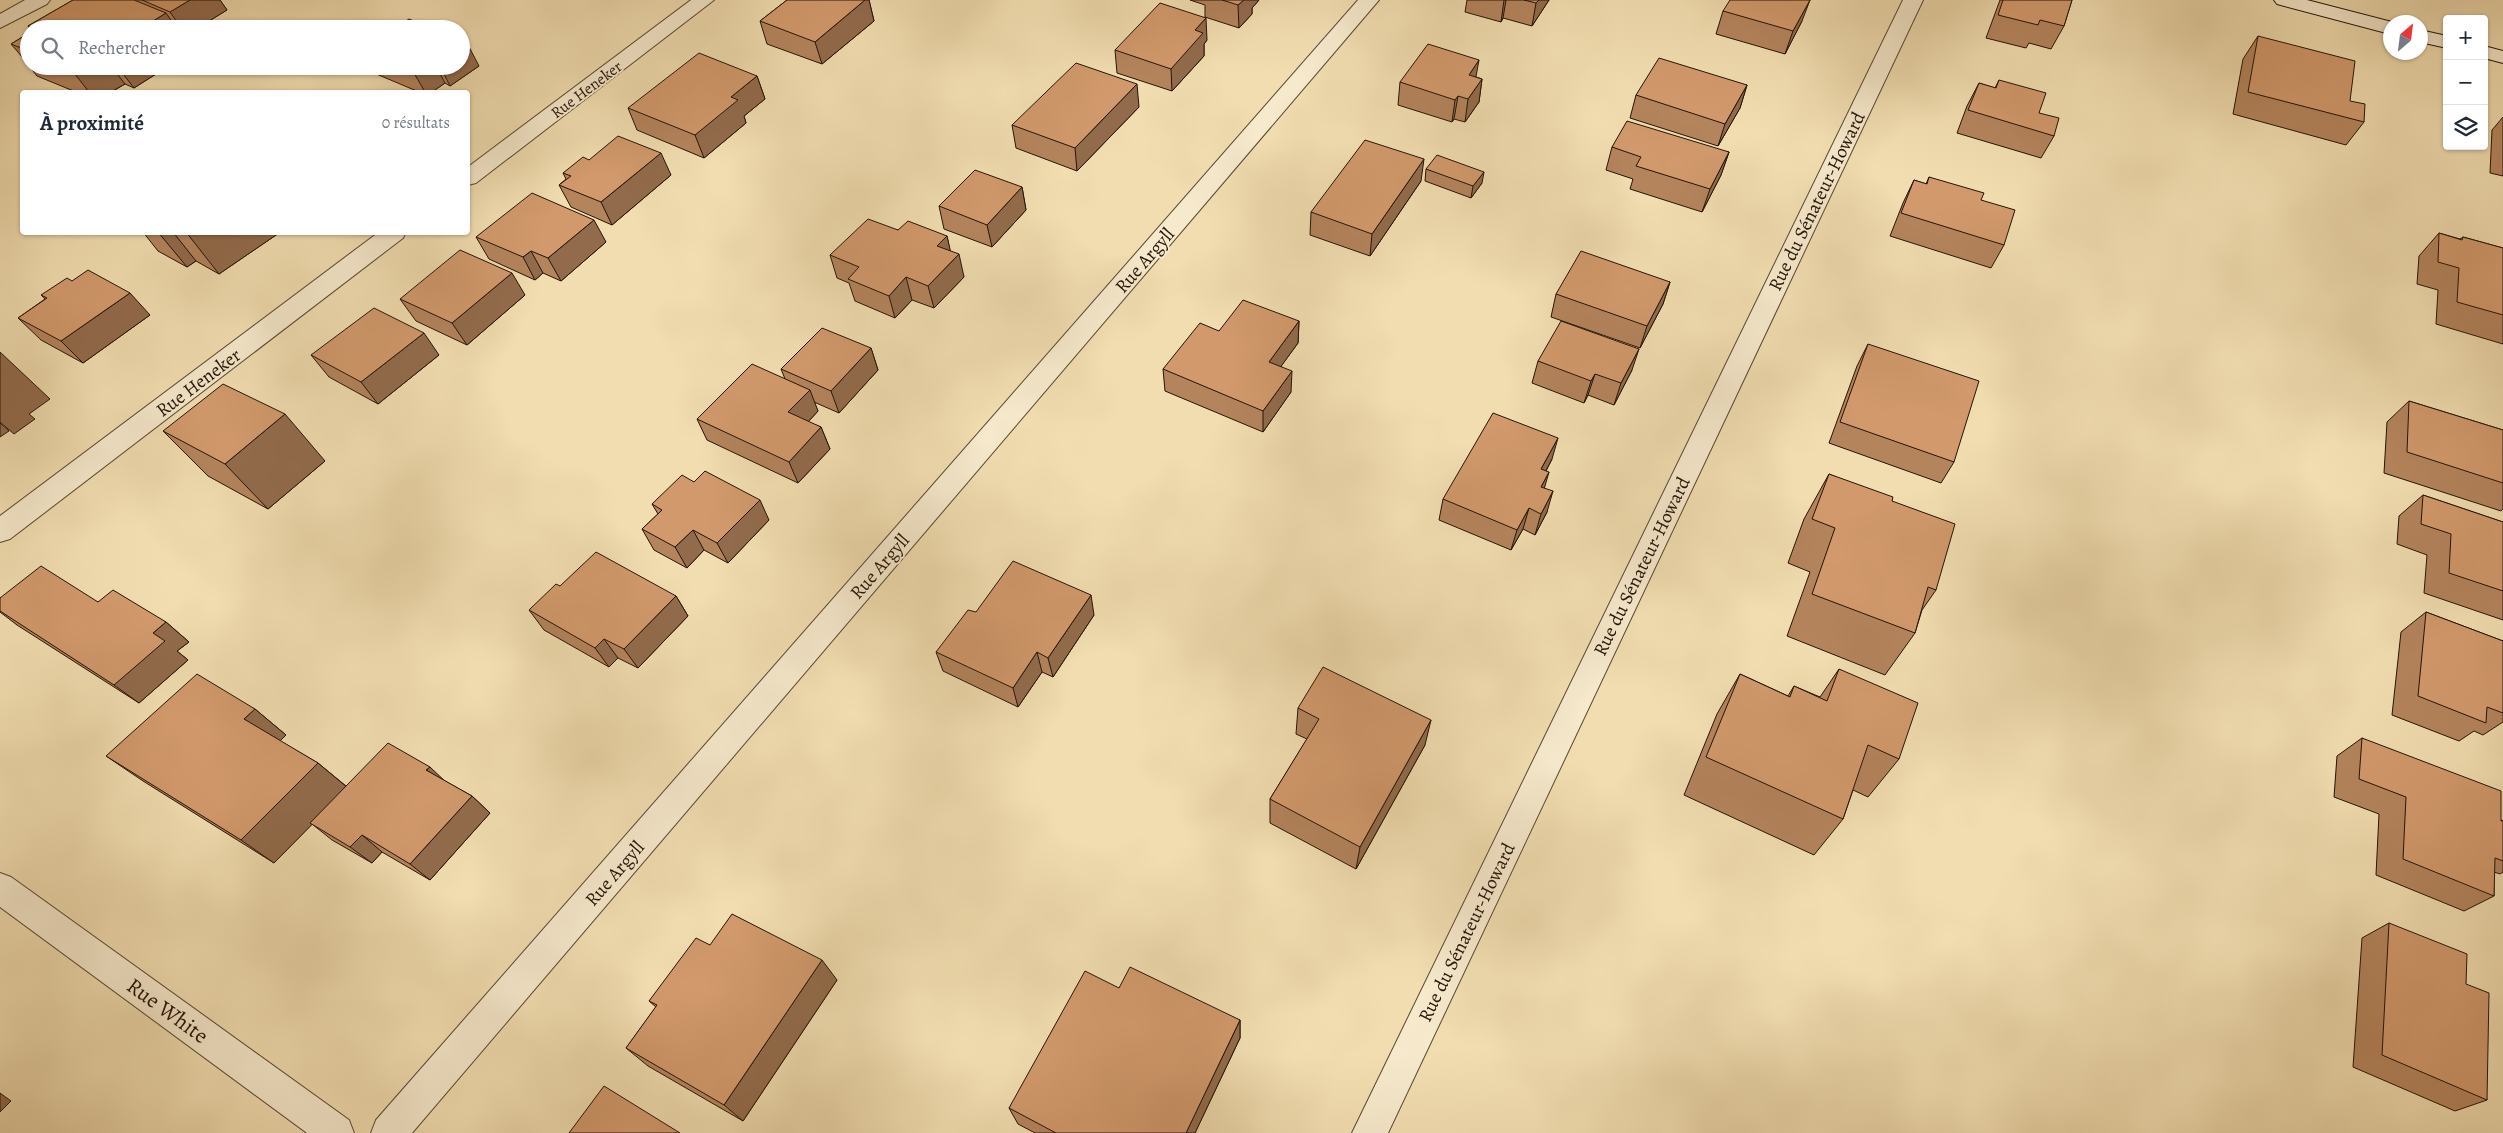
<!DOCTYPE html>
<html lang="fr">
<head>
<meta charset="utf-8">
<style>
	:root { --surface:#fff; --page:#f2f2f3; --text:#1f2937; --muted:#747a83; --line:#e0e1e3 }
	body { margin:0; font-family:Alegreya,serif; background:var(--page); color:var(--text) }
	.controls { position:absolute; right:15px; top:15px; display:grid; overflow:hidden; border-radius:5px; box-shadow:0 1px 4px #0004 }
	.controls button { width:45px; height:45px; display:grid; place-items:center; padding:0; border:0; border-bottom:1px solid var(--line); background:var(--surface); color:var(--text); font:25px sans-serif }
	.compass { position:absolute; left:2383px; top:15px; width:45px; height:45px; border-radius:50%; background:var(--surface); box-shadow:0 1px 4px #0004; rotate:28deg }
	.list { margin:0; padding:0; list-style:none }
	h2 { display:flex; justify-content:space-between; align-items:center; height:65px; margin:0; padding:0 20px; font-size:21px }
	h2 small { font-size:16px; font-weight:400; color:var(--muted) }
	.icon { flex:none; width:28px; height:28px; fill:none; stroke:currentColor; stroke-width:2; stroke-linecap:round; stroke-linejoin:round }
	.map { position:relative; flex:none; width:2503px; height:1133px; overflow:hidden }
	.search { position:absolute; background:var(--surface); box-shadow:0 1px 4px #0004; left:20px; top:20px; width:450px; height:55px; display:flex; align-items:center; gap:12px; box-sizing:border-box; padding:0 18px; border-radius:28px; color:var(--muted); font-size:19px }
	.panel { position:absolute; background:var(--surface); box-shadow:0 1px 4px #0004; left:20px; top:90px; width:450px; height:145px; border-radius:5px }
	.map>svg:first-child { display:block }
</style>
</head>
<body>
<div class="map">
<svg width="2503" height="1133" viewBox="0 0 2503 1133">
	<rect width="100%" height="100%" fill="#f1ddb0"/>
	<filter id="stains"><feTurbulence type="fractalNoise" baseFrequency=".004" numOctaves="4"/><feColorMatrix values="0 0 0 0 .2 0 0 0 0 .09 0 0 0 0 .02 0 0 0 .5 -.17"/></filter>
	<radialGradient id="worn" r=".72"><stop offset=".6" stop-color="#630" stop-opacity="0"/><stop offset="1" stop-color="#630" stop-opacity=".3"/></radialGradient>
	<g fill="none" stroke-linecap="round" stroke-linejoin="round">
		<defs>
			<g id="minor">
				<polygon points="25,0 50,0 47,4 0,28 0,14"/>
				<polygon points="691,0 714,0 476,183 468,185 468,167"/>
				<polygon points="1358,0 1379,0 412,1133 371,1133 376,1120"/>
				<polygon points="1903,0 1923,0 1388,1133 1352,1133"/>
				<polygon points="379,232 406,232 403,238 10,539 0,542 0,516"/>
				<polygon points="0,873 11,877 349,1120 354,1133 307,1133 0,907"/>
			</g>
			<g id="secondary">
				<polygon points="2274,0 2307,0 2392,22 2390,22 2390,34 2277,4"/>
				<polygon points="2420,30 2447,36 2447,48 2420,42"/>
				<polygon points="2484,46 2503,51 2503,63 2484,58"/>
			</g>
		</defs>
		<!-- minor casing -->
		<use href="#minor" stroke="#574631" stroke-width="2"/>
		<!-- secondary casing -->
		<use href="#secondary" stroke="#241307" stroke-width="2"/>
		<!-- minor -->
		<use href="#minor" fill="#f6e9cc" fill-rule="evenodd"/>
		<!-- secondary -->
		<use href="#secondary" fill="#f6e9cc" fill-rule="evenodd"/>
	</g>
	<!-- wall -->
	<g fill="#b4845d" stroke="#241307">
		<polygon points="73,0 220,0 227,10 196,29 30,29 28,26"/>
		<polygon points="787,0 869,0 874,21 822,64 767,44 760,21"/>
		<polygon points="1190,0 1259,0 1252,8 1252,14 1239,28 1205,17 1205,5"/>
		<polygon points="1467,0 1549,0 1532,26 1503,18 1501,22 1465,12"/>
		<polygon points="2000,0 2072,0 2064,26 2051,49 2029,43 2026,48 1986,38"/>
		<polygon points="1723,11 1802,21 1785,54 1716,34"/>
		<polygon points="29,33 29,65 11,44"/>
		<polygon points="2258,36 2350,101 2364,122 2346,145 2233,114 2243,59"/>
		<polygon points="1207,40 1204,44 1204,56 1172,91 1117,73 1115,50"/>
		<polygon points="29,66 166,66 167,67 134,88 125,84 111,92 76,92 37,76"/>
		<polygon points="370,66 479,66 450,86 445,83 432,92 419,92 374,73"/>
		<polygon points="757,76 765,99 744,116 746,123 704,158 637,130 628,108"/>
		<polygon points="1476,77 1482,79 1479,102 1465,122 1454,119 1452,122 1398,105 1400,82"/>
		<polygon points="1999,80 2039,113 2054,136 2041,158 1957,133 1967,106 1979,83 1995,88"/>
		<polygon points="1747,85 1740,108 1718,146 1630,118 1636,95"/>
		<polygon points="1139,107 1077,171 1016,148 1012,125"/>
		<polygon points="2503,117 2503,176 2490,173 2492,130"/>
		<polygon points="1612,147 1729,152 1721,175 1702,212 1630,189 1633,179 1606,170"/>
		<polygon points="589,160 671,175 612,225 571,207 559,185 566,179 563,173"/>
		<polygon points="1426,169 1482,183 1471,198 1425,181"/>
		<polygon points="1929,177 1981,200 2004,245 1991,268 1890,236 1903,203 1914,180 1926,184"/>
		<polygon points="1421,181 1370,256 1310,235 1311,212"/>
		<polygon points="1022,187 1026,210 992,247 944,229 939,206"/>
		<polygon points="898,230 947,236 950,251 964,277 934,308 912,300 895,318 855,301 849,283 837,278 830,255"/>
		<polygon points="143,232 278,232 279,233 219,274 196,261 187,267 158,251"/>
		<polygon points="2439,233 2460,239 2463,237 2503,248 2503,344 2436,324 2438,290 2417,284 2419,256"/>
		<polygon points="476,237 606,242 561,281 543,273 535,280 489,259"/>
		<polygon points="1670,282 1663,304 1640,348 1551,317 1556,294"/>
		<polygon points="41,295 150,315 83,363 41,340 18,318 45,299"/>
		<polygon points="525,295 467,345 416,321 400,299"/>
		<polygon points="1299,321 1298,343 1281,366 1291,392 1263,432 1165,391 1163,369 1219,331"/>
		<polygon points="1868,344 1954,462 1941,483 1829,443 1857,366"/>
		<polygon points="871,348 878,370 839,413 814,402 818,411 808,422 821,427 830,449 798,483 707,440 697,419 785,379 781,369"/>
		<polygon points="311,355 439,355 378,404 329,377"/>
		<polygon points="1538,361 1632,370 1614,405 1588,395 1584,403 1532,383"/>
		<polygon points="2409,401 2503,430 2503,509 2501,511 2384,473 2387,422"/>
		<polygon points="163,431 325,461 268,509 208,476"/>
		<polygon points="1552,459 1546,471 1544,488 1547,512 1535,535 1523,529 1511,550 1439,520 1443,499"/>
		<polygon points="1829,474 1892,501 1936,590 1922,610 1915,633 1885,675 1787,636 1810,572 1788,563 1804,519"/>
		<polygon points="694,482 769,520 728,563 704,550 687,568 654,550 642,529 658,514 652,504"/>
		<polygon points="2423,495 2503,522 2503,620 2424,593 2427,555 2397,544 2399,516"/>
		<polygon points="560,586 676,596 688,616 638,668 618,658 609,667 544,630 529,610"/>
		<polygon points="0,598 98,602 166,622 189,642 177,651 188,660 139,703 17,625 0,612"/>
		<polygon points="976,612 1094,615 1053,677 1042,672 1018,707 943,671 936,652"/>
		<polygon points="2426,612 2503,641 2503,722 2483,735 2474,731 2459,741 2392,715 2401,632"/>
		<polygon points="1839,669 1899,759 1868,797 1853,790 1843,819 1814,855 1684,795 1717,714 1740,674 1788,696 1794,686 1820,697"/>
		<polygon points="1298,708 1425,745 1356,869 1270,823 1270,799 1307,739 1296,734"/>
		<polygon points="255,709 286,735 280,741 318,763 346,786 445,781 472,796 490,813 430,880 382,852 372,863 332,840 312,824 274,863 143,781 106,756"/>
		<polygon points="2362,738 2503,821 2503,872 2500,874 2494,872 2494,896 2464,911 2376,875 2379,814 2334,797 2337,756"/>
		<polygon points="2389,923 2466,984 2487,1100 2455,1111 2353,1067 2362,938"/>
		<polygon points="710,945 837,980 743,1121 648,1066 626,1048 656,1007 649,1001"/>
		<polygon points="1119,988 1240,1020 1240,1038 1195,1133 1035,1133 1018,1124 1009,1108"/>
	</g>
	<!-- shaded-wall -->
	<g fill="#926b4c" stroke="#241307">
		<polygon points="190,0 220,0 227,10 196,29 182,29 170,12"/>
		<polygon points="865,0 869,0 874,21 822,64 815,42"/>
		<polygon points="1244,0 1259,0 1252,8 1252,14 1239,28 1238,5"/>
		<polygon points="1504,0 1506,0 1503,18 1501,22"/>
		<polygon points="1539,0 1549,0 1532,26 1536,3"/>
		<polygon points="1810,0 1802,21 1785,54 1793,31"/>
		<polygon points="166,13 177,29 140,29"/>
		<polygon points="1206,18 1207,40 1204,44 1204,56 1172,91 1171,69 1195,30"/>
		<polygon points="467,43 479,66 450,86 440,66 461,66 461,47"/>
		<polygon points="1479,60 1475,82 1469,75"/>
		<polygon points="76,66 111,66 125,84 111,92 89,92 71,69"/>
		<polygon points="117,66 166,66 167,67 134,88"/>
		<polygon points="424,66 436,66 445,83 432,92 425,92 414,73"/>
		<polygon points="757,76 765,99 744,116 746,123 704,158 695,135 731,97"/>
		<polygon points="1482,79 1479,102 1465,122 1468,99"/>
		<polygon points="1137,84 1139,107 1077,171 1075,148"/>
		<polygon points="1747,85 1740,108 1718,146 1725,124"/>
		<polygon points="1458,96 1454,119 1452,122 1455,100"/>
		<polygon points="1729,152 1721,175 1702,212 1710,189"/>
		<polygon points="661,153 671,175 612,225 601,202"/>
		<polygon points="1424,159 1421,181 1370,256 1372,234"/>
		<polygon points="1484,172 1482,183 1471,198 1473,186"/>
		<polygon points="1022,187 1026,210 992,247 987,225"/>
		<polygon points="594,220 606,242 561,281 548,258"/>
		<polygon points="158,232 173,232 196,261 187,267"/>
		<polygon points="186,232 278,232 279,233 219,274"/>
		<polygon points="947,236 952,258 937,246"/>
		<polygon points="531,251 543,273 535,280 523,257"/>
		<polygon points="959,254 964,277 934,308 928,286"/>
		<polygon points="512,273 525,295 467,345 452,323"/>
		<polygon points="906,277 912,300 895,318 889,296"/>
		<polygon points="1670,282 1663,304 1640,348 1647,326"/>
		<polygon points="130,293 150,315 83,363 61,341"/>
		<polygon points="1299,321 1298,343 1269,383 1269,362"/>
		<polygon points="424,333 439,355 378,404 361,382"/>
		<polygon points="871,348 878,370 839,413 831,391"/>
		<polygon points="1639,349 1632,370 1614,405 1621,383"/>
		<polygon points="0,352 50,399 29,414 35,419 14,434 0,422"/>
		<polygon points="1292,371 1291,392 1263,432 1263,411"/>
		<polygon points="1595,374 1588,395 1584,403 1591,381"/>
		<polygon points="810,390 818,411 797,434 788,412"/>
		<polygon points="285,414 325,461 268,509 225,464"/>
		<polygon points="0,423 9,431 0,437"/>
		<polygon points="821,427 830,449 798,483 789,462"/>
		<polygon points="1558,438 1552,459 1536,490 1541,469"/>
		<polygon points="1549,472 1543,493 1541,487"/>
		<polygon points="1553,491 1547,512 1535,535 1541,514"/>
		<polygon points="760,500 769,520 728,563 717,543"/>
		<polygon points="1529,508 1523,529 1511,550 1517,530"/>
		<polygon points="693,530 704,550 687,568 675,547"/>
		<polygon points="1091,595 1094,615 1053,677 1048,658"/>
		<polygon points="676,596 688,616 638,668 624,649"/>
		<polygon points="166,622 189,642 177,651 188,660 139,703 114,685 153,633"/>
		<polygon points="604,639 618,658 609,667 595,648"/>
		<polygon points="1037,652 1042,672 1018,707 1013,688"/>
		<polygon points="255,709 286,735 276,745 244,719"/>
		<polygon points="1431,720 1425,745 1356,869 1360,847"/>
		<polygon points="318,763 348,788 274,863 241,840"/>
		<polygon points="430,767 448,784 426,770"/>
		<polygon points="472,796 490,813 430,880 410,864"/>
		<polygon points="362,835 382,852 372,863 350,847"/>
		<polygon points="822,960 837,980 743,1121 724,1105"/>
		<polygon points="1240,1020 1240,1038 1195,1133 1186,1133"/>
		<polygon points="0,1093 11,1101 0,1112"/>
	</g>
	<!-- building -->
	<g fill="#d1996c" stroke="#241307">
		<polygon points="73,0 134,0 166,13 140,29 35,29 28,26"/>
		<polygon points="142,0 190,0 170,12"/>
		<polygon points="787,0 865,0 815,42 760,21"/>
		<polygon points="1222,0 1244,0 1238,5"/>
		<polygon points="1524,0 1539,0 1536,3"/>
		<polygon points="1730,0 1810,0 1793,31 1723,11"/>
		<polygon points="2003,0 2072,0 2064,26 2040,20 2038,25 1998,15"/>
		<polygon points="1160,3 1206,18 1195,30 1203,33 1171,69 1115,50"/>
		<polygon points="409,19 433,29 393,29"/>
		<polygon points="29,33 29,51 11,44"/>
		<polygon points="2258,36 2355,61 2350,101 2365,104 2364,122 2248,92"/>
		<polygon points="461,40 467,43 461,47"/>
		<polygon points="1428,44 1479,60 1469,75 1482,79 1468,99 1458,96 1455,100 1400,82"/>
		<polygon points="699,53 757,76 731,97 738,100 695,135 628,108"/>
		<polygon points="1659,58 1747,85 1725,124 1636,95"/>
		<polygon points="1076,63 1137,84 1075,148 1012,125"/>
		<polygon points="63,66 76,66 71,69"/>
		<polygon points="398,66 424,66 414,73"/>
		<polygon points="1999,80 2046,93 2039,113 2059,118 2054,136 1968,110 1979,83 1996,88"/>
		<polygon points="1627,121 1729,152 1710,189 1636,166 1641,157 1612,147"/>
		<polygon points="618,136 661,153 601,202 559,185 571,176 563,173 583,157 589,160"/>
		<polygon points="1365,140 1424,159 1372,234 1311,212"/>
		<polygon points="1437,155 1484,172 1473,186 1426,169"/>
		<polygon points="975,170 1022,187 987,225 939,206"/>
		<polygon points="1929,177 1984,193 1981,200 2015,210 2004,245 1901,213 1914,180 1927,184"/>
		<polygon points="532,193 594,220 548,258 531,251 523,257 476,237"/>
		<polygon points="868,219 898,230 908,221 947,236 937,246 959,254 928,286 906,277 889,296 848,279 859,267 830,255"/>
		<polygon points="2439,233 2462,240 2463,237 2503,248 2503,315 2457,302 2459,268 2438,262"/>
		<polygon points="460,250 512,273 452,323 400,299"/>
		<polygon points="1581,251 1670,282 1647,326 1556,294"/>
		<polygon points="88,270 130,293 61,341 18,318 47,298 41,295 67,278 72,281"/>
		<polygon points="1243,300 1299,321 1269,362 1292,371 1263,411 1163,369 1200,323 1219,331"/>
		<polygon points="374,308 424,333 361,382 311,355"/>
		<polygon points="1561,321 1639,349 1621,383 1595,374 1591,381 1538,361"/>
		<polygon points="822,328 871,348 831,391 781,369"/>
		<polygon points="1868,344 1979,381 1954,462 1840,422"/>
		<polygon points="752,364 810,390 788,412 821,427 789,462 697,419"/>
		<polygon points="223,384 285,414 225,464 163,431"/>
		<polygon points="2409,401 2503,430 2503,483 2407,452"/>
		<polygon points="1493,413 1558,438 1541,469 1549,472 1541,487 1553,491 1541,514 1529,508 1517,530 1443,499"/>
		<polygon points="705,471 760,500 717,543 693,530 675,547 642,529 662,510 652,504 682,475 694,482"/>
		<polygon points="1829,474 1893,497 1892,501 1955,524 1936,590 1928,587 1915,633 1812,594 1835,528 1812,519"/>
		<polygon points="2423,495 2503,522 2503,591 2449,573 2451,534 2421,524"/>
		<polygon points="596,552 676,596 624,649 604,639 595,648 529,610 556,584 560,586"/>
		<polygon points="1013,561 1091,595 1048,658 1037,652 1013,688 936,652 968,610 976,612"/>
		<polygon points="41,566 98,602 113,590 166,622 153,633 165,641 114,685 0,611 0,598"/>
		<polygon points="2426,612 2503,641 2503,713 2487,707 2486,723 2418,696"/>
		<polygon points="1323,667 1431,720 1360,847 1270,799 1319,719 1298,708"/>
		<polygon points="1839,669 1918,703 1899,759 1868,745 1843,819 1706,757 1740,674 1790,697 1794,686 1827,701"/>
		<polygon points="197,674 255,709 244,719 318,763 241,840 106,756"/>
		<polygon points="2362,738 2501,791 2501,821 2503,821 2503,861 2495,858 2494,896 2403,859 2406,797 2359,779"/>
		<polygon points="388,743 430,767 426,770 472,796 410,864 362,835 350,847 310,823"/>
		<polygon points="732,914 822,960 724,1105 626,1048 657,1005 649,1001 696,938 710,945"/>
		<polygon points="2389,923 2467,954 2466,984 2489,993 2487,1100 2382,1055"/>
		<polygon points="1130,967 1240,1020 1186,1133 1056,1133 1009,1108 1085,971 1119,988"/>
		<polygon points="604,1086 680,1133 569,1133"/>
	</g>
	<g text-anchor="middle" stroke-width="4" stroke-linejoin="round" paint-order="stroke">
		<!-- far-street labels -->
		<g font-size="16" fill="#241307" stroke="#f6e9cc">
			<text transform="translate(586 89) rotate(-37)" y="6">Rue Heneker</text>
		</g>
		<!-- street labels -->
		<g font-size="19" fill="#241307" stroke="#f6e9cc">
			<text transform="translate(1816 201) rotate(-64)" y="7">Rue du Sénateur-Howard</text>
			<text transform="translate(1144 260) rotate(-49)" y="7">Rue Argyll</text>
			<text transform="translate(198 382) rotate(-37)" y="7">Rue Heneker</text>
			<text transform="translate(879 566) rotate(-49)" y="7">Rue Argyll</text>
			<text transform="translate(1641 566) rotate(-64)" y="7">Rue du Sénateur-Howard</text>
			<text transform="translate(614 873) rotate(-49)" y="7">Rue Argyll</text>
			<text transform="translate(1466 932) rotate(-64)" y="7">Rue du Sénateur-Howard</text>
		</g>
		<!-- near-street labels -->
		<g font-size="22" fill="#241307" stroke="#f6e9cc">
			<text transform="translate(168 1010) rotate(36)" y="8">Rue White</text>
		</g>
	</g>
	<rect width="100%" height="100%" filter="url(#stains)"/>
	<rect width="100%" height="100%" fill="url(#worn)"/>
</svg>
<div class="controls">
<button>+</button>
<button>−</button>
<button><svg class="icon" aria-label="layers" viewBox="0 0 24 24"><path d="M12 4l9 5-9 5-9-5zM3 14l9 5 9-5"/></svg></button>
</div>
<svg class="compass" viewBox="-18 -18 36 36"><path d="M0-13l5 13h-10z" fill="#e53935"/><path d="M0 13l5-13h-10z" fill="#747a83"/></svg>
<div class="search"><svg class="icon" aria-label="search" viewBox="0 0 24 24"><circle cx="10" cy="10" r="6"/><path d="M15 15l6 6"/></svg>Rechercher</div>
<section class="panel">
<h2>À proximité<small>0 résultats</small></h2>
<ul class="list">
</ul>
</section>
</div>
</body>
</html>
